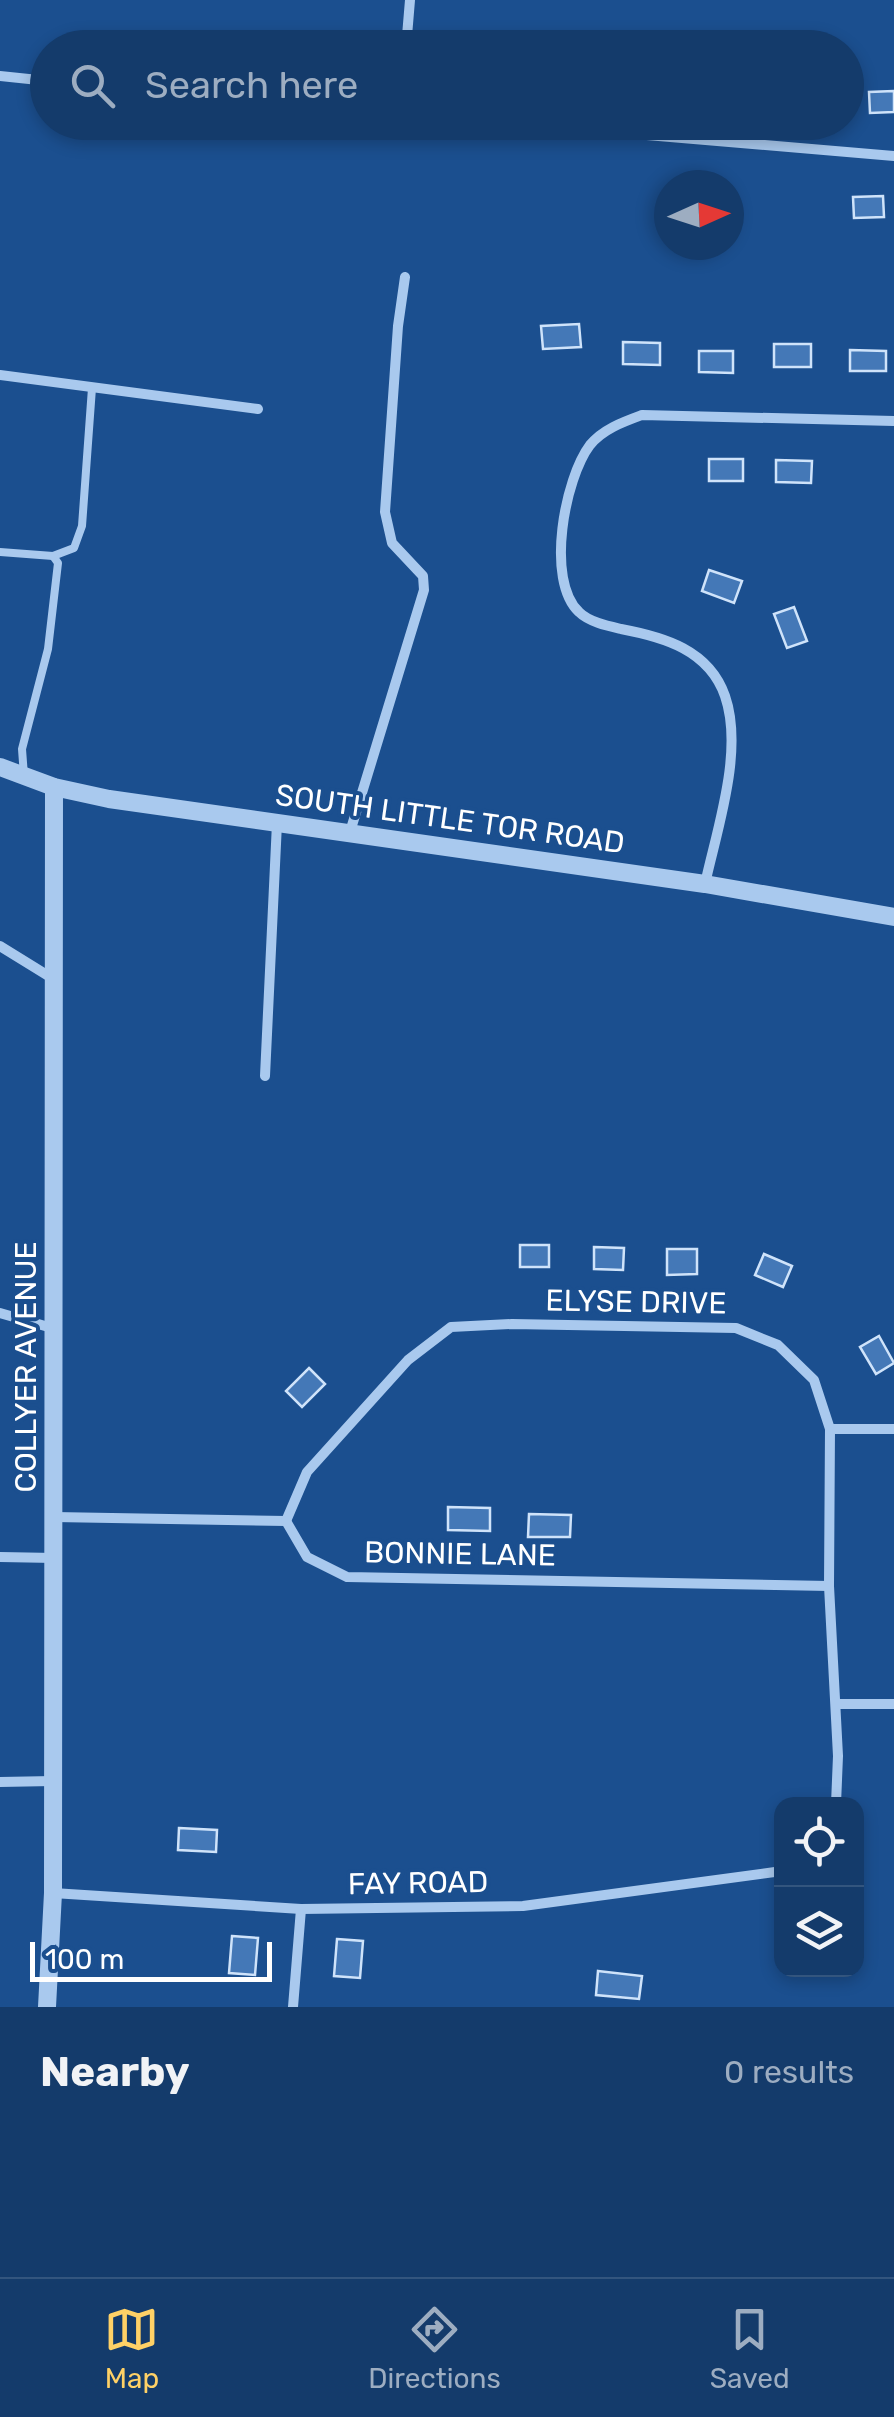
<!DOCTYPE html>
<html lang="en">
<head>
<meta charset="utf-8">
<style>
	:root { --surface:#143b6b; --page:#214673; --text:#f1f3f6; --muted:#9dadc1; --line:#33557e; --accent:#ffd166 }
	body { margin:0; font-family:Rubik,sans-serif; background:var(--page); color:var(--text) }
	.controls { position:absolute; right:30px; bottom:30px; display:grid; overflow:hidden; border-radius:20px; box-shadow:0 5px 15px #0003 }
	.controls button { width:90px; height:90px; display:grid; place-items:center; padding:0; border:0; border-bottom:2px solid var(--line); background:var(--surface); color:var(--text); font:50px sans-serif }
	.compass { position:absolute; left:654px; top:170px; width:90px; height:90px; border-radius:50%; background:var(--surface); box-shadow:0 5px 15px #0003; rotate:87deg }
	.scale { position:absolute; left:30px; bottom:25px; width:242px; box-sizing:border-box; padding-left:10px; border:5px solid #fff; border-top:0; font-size:28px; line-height:35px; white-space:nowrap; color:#fff; -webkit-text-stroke:8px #1b4f8f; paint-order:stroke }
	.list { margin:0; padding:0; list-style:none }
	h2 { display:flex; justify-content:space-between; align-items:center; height:130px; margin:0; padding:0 40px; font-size:42px }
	h2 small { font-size:32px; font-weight:400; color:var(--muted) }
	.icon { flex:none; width:55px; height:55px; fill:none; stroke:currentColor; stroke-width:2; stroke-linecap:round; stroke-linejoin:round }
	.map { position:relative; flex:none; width:894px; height:2007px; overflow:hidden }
	.search { position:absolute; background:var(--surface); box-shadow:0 5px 15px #0003; left:30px; right:30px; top:30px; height:110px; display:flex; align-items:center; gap:25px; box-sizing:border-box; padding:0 35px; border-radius:55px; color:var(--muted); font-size:38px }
	.sheet { height:270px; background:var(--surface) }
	nav { display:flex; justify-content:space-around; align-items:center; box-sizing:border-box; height:140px; border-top:2px solid var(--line); background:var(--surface); font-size:28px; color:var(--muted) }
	nav a { display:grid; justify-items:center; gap:5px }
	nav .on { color:var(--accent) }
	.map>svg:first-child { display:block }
</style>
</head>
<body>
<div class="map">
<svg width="894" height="2007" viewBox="0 0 894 2007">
	<rect width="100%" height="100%" fill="#1b4f8f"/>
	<!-- building -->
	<g fill="#4478b7" stroke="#cfe3fa" stroke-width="2.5">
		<polygon points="894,91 894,112 870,113 869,92"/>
		<polygon points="883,196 884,217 854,218 853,197"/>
		<polygon points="579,324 581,347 543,349 541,326"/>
		<polygon points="623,342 660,343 660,365 623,364"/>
		<rect x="774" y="344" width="37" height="23"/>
		<polygon points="850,350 886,351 886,371 850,371"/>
		<polygon points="699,351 733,351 733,373 699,372"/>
		<rect x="709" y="459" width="34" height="22"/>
		<polygon points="776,460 812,461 811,483 776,482"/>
		<polygon points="709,570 742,581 734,603 702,591"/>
		<polygon points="794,607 807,641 787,648 774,614"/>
		<rect x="520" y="1245" width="29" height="22"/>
		<polygon points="594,1247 624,1248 623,1270 594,1269"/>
		<polygon points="667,1249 697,1249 697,1274 667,1275"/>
		<polygon points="764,1254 792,1266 783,1287 755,1275"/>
		<polygon points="879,1336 894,1363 876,1374 860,1347"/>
		<polygon points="309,1368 325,1384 302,1407 286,1391"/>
		<polygon points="448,1507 490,1508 490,1531 448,1530"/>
		<polygon points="529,1514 571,1515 570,1537 528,1537"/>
		<polygon points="179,1828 217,1830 216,1852 178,1850"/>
		<polygon points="232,1936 258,1938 255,1975 229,1973"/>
		<polygon points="337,1939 363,1941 360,1978 334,1976"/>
		<polygon points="598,1971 642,1976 639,1999 596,1995"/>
	</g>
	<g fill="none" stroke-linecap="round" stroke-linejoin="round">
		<!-- service -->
		<g stroke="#a9c9ee" stroke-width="8">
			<polyline points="0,552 53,556 58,563 48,649 22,749 24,776"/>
			<polyline points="53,556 74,548 82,526 92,388"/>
		</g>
		<!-- minor -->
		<g stroke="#a9c9ee" stroke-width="10">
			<polyline points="406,48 410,0"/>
			<polyline points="0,76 48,81"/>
			<polyline points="494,122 894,156"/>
			<polyline points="0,375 258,409"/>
			<polyline points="350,832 424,590 423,576 392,543 385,512 398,326 405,277"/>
			<path d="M705 884C717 829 744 751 725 696 709 650 664 637 621 629 608 626 589 622 579 612 545 580 565 478 590 445 603 429 623 422 642 415L894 421"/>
			<polyline points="0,946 55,980"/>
			<polyline points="265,1076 277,823"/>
			<polyline points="0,1313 52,1328"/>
			<polyline points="830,1429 894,1429"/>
			<polyline points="54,1517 286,1521"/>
			<polyline points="286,1521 307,1472 408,1360 451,1327 512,1324 736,1328 778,1345 814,1380 830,1429 829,1586 838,1756 836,1804"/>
			<polyline points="286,1521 307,1557 347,1577 829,1586"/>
			<polyline points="0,1557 55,1558"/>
			<polyline points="836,1704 894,1704"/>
			<polyline points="0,1782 53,1781"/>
			<polyline points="53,1893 301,1909 523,1906 782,1871"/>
			<polyline points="293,2007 301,1909"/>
		</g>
		<!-- tertiary -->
		<g stroke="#a9c9ee" stroke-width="18">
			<polyline points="0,767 54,787 109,799 705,884 894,917"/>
			<polyline points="47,2007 53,1893 54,787"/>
		</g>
	</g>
	<g text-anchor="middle" stroke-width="8" stroke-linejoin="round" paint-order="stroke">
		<!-- street labels -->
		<g font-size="30" fill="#fff" stroke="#1b4f8f">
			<text transform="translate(450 819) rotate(8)" y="10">SOUTH LITTLE TOR ROAD</text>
			<text transform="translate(636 1302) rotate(1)" y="10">ELYSE DRIVE</text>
			<text transform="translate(26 1367) rotate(-90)" y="10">COLLYER AVENUE</text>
			<text transform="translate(460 1554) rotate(1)" y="10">BONNIE LANE</text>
			<text transform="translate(418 1883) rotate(-1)" y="10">FAY ROAD</text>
		</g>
	</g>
</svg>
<div class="controls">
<button><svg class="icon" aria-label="locate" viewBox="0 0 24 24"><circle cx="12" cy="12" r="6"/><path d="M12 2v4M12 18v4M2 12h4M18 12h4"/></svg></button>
<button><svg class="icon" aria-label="layers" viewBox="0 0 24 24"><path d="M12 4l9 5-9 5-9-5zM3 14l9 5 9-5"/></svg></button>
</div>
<svg class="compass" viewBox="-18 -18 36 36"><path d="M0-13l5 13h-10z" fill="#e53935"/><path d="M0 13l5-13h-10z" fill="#9dadc1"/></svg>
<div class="scale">100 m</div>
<div class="search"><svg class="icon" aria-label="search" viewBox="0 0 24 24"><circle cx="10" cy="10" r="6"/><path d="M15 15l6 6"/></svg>Search here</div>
</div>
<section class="sheet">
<h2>Nearby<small>0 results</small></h2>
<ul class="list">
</ul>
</section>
<nav>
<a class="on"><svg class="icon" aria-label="map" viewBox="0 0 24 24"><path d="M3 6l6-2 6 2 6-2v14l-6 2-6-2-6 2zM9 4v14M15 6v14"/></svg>Map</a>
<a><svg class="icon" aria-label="directions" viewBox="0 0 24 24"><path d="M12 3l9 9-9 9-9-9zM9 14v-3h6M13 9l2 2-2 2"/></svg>Directions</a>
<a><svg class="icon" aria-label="saved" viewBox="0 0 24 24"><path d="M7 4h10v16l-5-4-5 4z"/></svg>Saved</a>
</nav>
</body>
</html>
